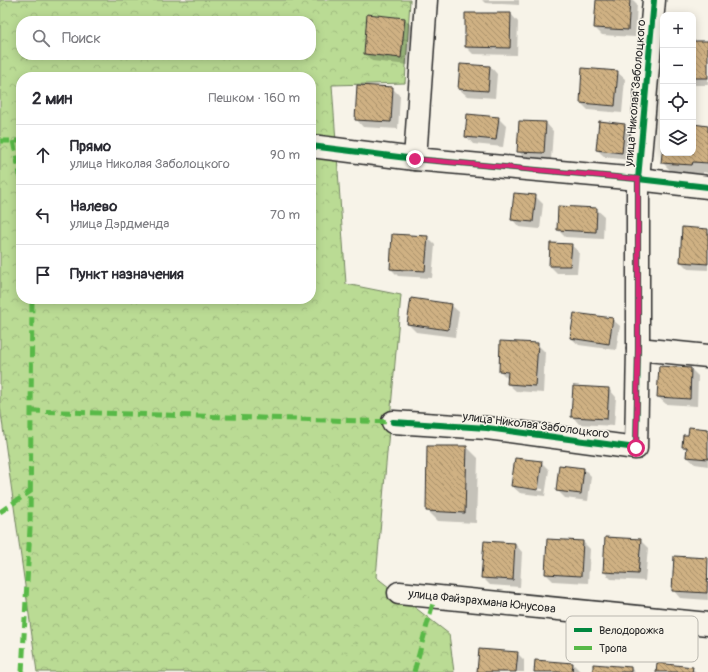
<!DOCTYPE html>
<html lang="ru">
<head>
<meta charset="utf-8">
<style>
	:root { --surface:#fff; --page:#f7f7f7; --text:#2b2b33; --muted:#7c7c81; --line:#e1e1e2 }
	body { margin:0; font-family:Pangolin,sans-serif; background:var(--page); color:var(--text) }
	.controls { position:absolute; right:12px; top:12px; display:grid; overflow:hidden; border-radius:8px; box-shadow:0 2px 10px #0003 }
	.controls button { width:36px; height:36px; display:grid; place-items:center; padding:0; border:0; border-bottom:1px solid var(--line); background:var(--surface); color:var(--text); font:20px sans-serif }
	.stop { position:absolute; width:12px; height:12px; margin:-9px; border:3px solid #db2777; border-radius:50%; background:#fff }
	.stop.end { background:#db2777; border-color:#fff; box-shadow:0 1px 4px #0008 }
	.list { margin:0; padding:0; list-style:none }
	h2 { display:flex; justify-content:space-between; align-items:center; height:52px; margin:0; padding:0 16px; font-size:17px }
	h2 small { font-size:13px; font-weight:400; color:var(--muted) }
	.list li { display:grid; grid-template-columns:26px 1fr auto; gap:12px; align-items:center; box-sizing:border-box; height:60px; padding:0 16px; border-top:1px solid var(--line) }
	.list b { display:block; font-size:15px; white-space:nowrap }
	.list p { margin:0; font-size:13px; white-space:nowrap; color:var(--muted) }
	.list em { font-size:13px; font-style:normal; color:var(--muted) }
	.icon { flex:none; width:22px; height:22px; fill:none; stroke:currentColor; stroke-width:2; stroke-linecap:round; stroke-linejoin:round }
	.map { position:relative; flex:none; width:708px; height:672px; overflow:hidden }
	.search { position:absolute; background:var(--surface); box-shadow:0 2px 10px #0003; left:16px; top:16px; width:300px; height:44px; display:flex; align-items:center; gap:10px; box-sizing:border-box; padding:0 14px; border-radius:16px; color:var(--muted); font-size:15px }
	.panel { position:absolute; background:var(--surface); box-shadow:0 2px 10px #0003; left:16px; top:72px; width:300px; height:232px; border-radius:16px }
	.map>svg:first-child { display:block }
</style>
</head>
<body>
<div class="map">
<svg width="708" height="672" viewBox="0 0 708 672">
	<defs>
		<pattern id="forest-crowns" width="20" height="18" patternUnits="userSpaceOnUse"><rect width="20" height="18" fill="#badb94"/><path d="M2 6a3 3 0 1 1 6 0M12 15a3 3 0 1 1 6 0" fill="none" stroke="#a0bc80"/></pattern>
		<pattern id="building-back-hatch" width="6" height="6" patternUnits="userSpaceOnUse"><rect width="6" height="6" fill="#cfb183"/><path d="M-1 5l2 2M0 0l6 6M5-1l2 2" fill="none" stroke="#a8906b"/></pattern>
	</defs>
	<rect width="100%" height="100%" fill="#f7f3e8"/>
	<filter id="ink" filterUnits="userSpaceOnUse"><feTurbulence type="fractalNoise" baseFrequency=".025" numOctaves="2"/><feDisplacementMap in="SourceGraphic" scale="8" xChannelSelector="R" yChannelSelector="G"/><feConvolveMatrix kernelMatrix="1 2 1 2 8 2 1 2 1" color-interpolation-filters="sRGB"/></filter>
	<g filter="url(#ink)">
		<!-- forest -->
		<path fill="url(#forest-crowns)" stroke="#728360" fill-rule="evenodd" d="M0 0H410L405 83 332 85 346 284 401 295 376 577 449 634 454 672H37L0 406ZM21 21H311V55H21ZM21 77H311V299H21Z"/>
		<!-- shadow -->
		<g fill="#0003" fill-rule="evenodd">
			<polygon points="482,0 519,0 519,5 485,3"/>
			<polygon points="597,0 633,0 637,4 635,37 602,35 595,28"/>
			<polygon points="511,14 518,22 517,55 473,54 466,47"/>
			<polygon points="405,19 412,26 408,65 372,61 365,54"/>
			<polygon points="693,42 708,42 708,85 695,85 693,83"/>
			<polygon points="490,66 497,74 495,98 467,96 459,89"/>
			<polygon points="617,72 625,79 622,113 588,110 581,103"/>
			<polygon points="392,88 400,96 398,129 363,127 356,119"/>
			<polygon points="498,118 506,126 503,147 473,144 466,136"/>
			<polygon points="546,123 553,131 551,160 526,159 518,151"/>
			<polygon points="624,125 632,132 629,160 605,157 597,150"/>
			<polygon points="693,125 708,127 708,173 703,172 703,176 673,173 662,162 663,153 693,153"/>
			<polygon points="535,196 543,204 540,229 519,227 512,219"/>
			<polygon points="596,209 604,216 603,239 565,237 558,230"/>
			<polygon points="708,230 708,270 688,269 681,262"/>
			<polygon points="427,237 435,245 432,278 398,276 391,269"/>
			<polygon points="571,245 579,252 577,273 557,273 550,266"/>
			<polygon points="451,305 459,312 455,337 416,332 408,324"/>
			<polygon points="612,319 620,326 616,350 579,345 571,338"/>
			<polygon points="537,344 545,352 543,393 516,391 508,384 509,378 507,378 500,371"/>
			<polygon points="691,369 698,376 697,406 666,404 658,397"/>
			<polygon points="609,389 616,397 614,426 579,424 572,416"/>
			<polygon points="708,430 708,466 695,464 687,457 688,451 683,446 689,436"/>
			<polygon points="428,447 467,447 478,458 476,523 438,521 427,510"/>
			<path d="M541 462 549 470 545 496 520 493 512 486ZM519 486 543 489V491L519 488Z"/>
			<polygon points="583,468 591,476 588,501 565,498 557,490"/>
			<polygon points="640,540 648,548 645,581 611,579 604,572"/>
			<polygon points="485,542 515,544 522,552 520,587 490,585 482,577"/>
			<polygon points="583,542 590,549 588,583 553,581 546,574"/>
			<polygon points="675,557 708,559 708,600 680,598 673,590"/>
			<polygon points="517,653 524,660 524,672 478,672"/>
			<polygon points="573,664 580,671 580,672 535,672"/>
			<polygon points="594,665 631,668 635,672 594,672"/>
			<polygon points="692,668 696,672 657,672"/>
		</g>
		<!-- building -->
		<g fill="url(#building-back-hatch)" stroke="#2b2b2b">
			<polygon points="596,0 630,0 628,30 594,28"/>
			<polygon points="465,13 511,13 510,48 465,47"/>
			<polygon points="367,14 405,18 401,58 364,54"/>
			<rect x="693" y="41" width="15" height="37"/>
			<polygon points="460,64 490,66 488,91 458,89"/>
			<polygon points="582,68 618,71 615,106 580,103"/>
			<polygon points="357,85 393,87 391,122 355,120"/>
			<polygon points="467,114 499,117 496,140 465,137"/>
			<polygon points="519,121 546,122 544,153 517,152"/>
			<polygon points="599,121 625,124 622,153 596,150"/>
			<polygon points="693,124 708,126 708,163 693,162 692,165 661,163 663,144 663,153 693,153"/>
			<polygon points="514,193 536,195 533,222 511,220"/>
			<polygon points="558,206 597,208 596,232 557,230"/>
			<polygon points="682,227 708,229 708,264 680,262"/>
			<polygon points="392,234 428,236 425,271 390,269"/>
			<polygon points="550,243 572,244 570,266 549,266"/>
			<polygon points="411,298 452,304 448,330 407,324"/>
			<polygon points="574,313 613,318 609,344 570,338"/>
			<polygon points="500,341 538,343 535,386 507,384 508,372 499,371"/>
			<polygon points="659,366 691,368 690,399 657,397"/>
			<polygon points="573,386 609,388 607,419 571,417"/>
			<polygon points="689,427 708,429 708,459 686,457 687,447 682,447 683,435 688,435"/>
			<polygon points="427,446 467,446 465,513 426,511"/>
			<polygon points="515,458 542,461 538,490 511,486"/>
			<polygon points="559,465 584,468 581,494 556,491"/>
			<polygon points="605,537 641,539 638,574 603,572"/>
			<polygon points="547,539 583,541 581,576 545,574"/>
			<polygon points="484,541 515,543 513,580 481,578"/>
			<polygon points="674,556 708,558 707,593 672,591"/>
			<polygon points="479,649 518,652 516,672 477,672"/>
			<polygon points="535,660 573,663 572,672 534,672"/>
			<polygon points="657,663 693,667 692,672 656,672"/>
			<polygon points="593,664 631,667 631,672 593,672"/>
		</g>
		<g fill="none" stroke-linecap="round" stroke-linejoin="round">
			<defs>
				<g id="minor">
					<polyline points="311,146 415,159 638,179 708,187"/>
					<polyline points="415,159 426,0"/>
					<polyline points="638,349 708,356"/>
					<polyline points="393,422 487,428 636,448 638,349 638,179 654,0"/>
					<polyline points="399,593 708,624"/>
				</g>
			</defs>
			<!-- minor casing -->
			<use href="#minor" stroke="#2b2b2b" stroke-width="25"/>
			<!-- minor -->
			<use href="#minor" stroke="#f7f3e8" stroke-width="22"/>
			<!-- quiet -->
			<g stroke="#58b947" stroke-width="5" stroke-dasharray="10 5" stroke-linecap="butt">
				<polyline points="0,141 21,141"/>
				<polyline points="13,141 21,179"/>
				<polyline points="31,411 393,422"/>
				<polyline points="0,512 31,491"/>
				<polyline points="22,672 30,528 32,299"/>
				<polyline points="414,672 435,596"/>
			</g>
			<defs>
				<g id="cycleway">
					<polyline points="311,146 415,159 638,179 708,187"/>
					<polyline points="393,422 487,428 636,448 638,349 638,179 654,0"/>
				</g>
			</defs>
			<!-- cycleway casing -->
			<use href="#cycleway" stroke="#f7f3e8" stroke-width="8"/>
			<!-- cycleway -->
			<use href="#cycleway" stroke="#00873e" stroke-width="6"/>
		</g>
	</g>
	<g fill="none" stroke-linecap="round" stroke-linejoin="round" filter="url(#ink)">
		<!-- route -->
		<polyline stroke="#db2777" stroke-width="5" points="415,159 638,179 638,349 636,448"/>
	</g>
	<g text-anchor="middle" stroke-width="3" stroke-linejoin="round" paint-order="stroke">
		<!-- street labels -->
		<g font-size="12" fill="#2b2b2b" stroke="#f7f3e8">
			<text transform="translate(635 93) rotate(-85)" y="4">улица Николая Заболоцкого</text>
			<text transform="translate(536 425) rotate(7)" y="4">улица Николая Заболоцкого</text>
			<text transform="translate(482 601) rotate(6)" y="4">улица Файзрахмана Юнусова</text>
		</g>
	</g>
	<!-- legend -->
	<rect x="566" y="616" width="132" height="46" rx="6" fill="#f7f3e8" stroke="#bab7af" stroke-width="1"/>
	<rect x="574" y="628" width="18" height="4" fill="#00873e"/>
	<rect x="574" y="646" width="18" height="4" fill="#58b947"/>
	<g font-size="11" fill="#2b2b2b">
		<text x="599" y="634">Велодорожка</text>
		<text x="599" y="652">Тропа</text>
	</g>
</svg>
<div class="controls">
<button>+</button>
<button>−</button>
<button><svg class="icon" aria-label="locate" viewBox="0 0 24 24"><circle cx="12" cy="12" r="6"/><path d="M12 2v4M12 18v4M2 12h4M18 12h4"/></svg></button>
<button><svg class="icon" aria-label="layers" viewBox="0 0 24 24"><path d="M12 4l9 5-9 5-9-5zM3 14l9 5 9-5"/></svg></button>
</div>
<div class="stop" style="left:636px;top:448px"></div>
<div class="stop end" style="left:415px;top:159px"></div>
<div class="search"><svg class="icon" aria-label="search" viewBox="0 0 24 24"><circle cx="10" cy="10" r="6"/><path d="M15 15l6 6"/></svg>Поиск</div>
<section class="panel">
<h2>2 мин<small>Пешком · 160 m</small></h2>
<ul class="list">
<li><svg class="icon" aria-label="ahead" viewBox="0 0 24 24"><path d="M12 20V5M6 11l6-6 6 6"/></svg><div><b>Прямо</b><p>улица Николая Заболоцкого</p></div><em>90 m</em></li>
<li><svg class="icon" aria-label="left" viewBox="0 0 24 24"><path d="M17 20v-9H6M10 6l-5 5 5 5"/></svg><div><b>Налево</b><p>улица Дэрдменда</p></div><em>70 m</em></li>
<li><svg class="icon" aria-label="arrive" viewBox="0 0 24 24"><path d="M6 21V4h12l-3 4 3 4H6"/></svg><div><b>Пункт назначения</b></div></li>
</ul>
</section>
</div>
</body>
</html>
